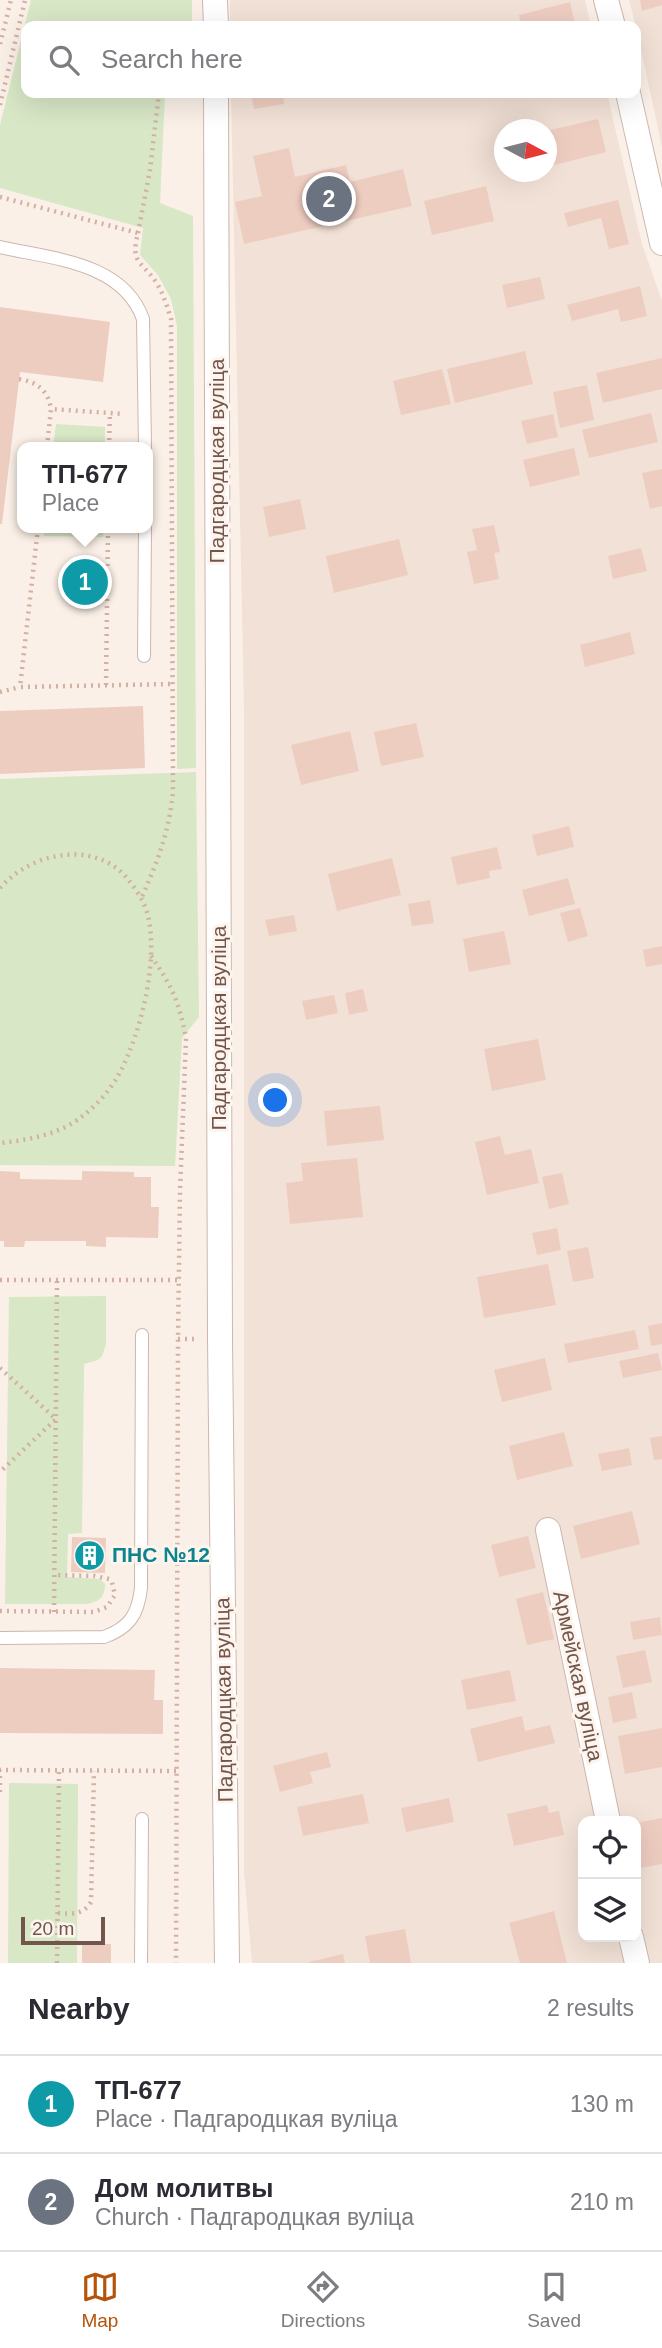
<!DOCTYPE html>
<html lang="en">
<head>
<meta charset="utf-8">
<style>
	:root { --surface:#fff; --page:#f7f7f7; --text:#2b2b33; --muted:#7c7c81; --line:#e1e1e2; --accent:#b45309 }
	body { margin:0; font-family:Arial,sans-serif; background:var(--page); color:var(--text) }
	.controls { position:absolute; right:21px; bottom:21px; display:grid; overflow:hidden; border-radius:14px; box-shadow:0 7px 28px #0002 }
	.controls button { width:63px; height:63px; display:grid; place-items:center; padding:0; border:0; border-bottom:2px solid var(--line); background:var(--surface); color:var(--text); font:35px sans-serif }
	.compass { position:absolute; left:494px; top:119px; width:63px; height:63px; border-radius:50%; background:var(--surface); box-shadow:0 7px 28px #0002; rotate:97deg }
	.scale { position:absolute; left:21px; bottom:18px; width:84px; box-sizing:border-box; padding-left:7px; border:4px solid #72564d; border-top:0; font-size:19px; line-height:24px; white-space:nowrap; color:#72564d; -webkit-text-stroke:5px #fdf5ed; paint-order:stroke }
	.you { position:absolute; left:276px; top:1101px; width:24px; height:24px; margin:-18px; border:5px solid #fff; border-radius:50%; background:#1a73e8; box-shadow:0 0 0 10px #1a73e833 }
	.badge { display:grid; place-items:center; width:46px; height:46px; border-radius:50%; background:var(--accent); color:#fff; font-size:23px; font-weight:700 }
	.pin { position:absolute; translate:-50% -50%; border:4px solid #fff; box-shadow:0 2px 7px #0006 }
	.popup { position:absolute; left:17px; top:442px; width:136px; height:91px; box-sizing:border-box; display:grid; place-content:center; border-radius:14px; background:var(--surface); filter:drop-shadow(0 2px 5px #0005); font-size:23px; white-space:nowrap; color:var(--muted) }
	.popup b { font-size:26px; color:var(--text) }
	.popup::after { content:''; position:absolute; left:50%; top:100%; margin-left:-14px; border:14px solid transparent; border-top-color:var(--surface) }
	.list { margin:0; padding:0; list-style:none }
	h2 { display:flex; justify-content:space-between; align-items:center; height:91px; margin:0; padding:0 28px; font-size:30px }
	h2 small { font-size:23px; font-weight:400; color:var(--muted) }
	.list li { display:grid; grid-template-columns:46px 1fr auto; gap:21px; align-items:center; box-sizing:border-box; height:98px; padding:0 28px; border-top:2px solid var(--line) }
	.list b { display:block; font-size:26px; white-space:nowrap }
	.list p { margin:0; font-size:23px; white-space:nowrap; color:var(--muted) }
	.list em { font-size:23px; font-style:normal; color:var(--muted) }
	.icon { flex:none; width:38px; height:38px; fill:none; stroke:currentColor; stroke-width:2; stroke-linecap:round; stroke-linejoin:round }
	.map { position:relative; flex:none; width:662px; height:1963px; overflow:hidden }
	.search { position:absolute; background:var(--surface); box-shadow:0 7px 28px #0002; left:21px; right:21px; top:21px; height:77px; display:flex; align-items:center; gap:18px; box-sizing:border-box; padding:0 24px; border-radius:14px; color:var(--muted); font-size:26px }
	.sheet { height:287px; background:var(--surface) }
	nav { display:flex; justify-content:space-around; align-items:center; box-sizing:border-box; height:98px; border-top:2px solid var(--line); background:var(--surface); font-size:19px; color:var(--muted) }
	nav a { display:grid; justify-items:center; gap:4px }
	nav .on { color:var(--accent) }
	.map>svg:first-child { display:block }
</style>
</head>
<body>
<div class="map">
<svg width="662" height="1963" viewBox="0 0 662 1963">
	<rect width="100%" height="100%" fill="#faf0e7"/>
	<!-- residential -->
	<g fill="#f2e1d6" fill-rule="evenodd">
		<polygon points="230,0 585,0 591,26 230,26"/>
		<polygon points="629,0 662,0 662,147 636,26"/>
		<path d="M231 93H607L642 244 662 301V1963H252L244 1871V707ZM504 130H546V172H504ZM583 1821H636V1937H583Z"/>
	</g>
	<!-- green -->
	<g fill="#d8e7c6">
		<polygon points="31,0 192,0 192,26 26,26 26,93 165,93 160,203 193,216 196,768 177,769 177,326 171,299 158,275 140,255 143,228 0,188 0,125"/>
		<polygon points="56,424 105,427 105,447 53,447"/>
		<polygon points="45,528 104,528 103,537 44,536"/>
		<polygon points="196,772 199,1017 182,1038 175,1166 0,1165 0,779"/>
		<path d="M106 1296V1344L102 1356 98 1360 84 1364 82 1533 68 1534 67 1577 100 1579 105 1584C105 1597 99 1602 87 1604H5L9 1297Z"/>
		<polygon points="9,1783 78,1784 77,1963 8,1963"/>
	</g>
	<!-- building -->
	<g fill="#eecdc1">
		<polygon points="640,0 662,0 662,5 642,11"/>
		<polygon points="570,2 575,24 567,26 521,26 519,15"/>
		<polygon points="251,93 283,93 284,104 254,109"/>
		<polygon points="598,119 606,152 546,167 546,131"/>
		<polygon points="289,148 295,177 346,165 350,182 403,169 412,206 244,244 235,202 262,196 253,156"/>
		<polygon points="486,186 494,221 432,235 424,201"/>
		<polygon points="618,200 629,244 609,249 601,218 568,227 564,213"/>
		<polygon points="540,277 545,299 507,308 502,285"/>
		<polygon points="640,286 647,316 621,322 618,309 572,321 567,305"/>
		<polygon points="0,307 110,322 103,382 20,372 2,524 0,524"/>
		<polygon points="525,351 533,384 455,403 447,369"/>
		<polygon points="662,358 662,389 603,403 596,373"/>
		<polygon points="442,369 451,404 401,415 393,381"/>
		<polygon points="587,385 594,420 560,428 553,392"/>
		<polygon points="651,413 658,442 589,458 582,430"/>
		<polygon points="553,414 558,437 527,444 521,421"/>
		<polygon points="574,448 580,475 530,487 523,460"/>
		<polygon points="662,469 662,506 650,509 642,473"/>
		<polygon points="300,499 306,529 269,537 263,507"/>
		<polygon points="494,525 500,552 494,553 499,579 474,584 467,552 477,550 472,529"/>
		<polygon points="399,539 408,575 334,593 326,556"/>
		<polygon points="641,548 647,571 613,579 608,556"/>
		<polygon points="104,563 103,600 66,601 65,564"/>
		<polygon points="630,632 635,654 585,667 580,645"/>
		<polygon points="143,706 145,768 0,774 0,711"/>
		<polygon points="416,723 424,757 381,766 374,732"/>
		<polygon points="350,731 359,771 301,785 291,745"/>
		<polygon points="569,826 574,847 537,856 532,835"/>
		<polygon points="497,847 502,869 489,871 490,878 457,885 451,857"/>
		<polygon points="392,858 401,895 337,911 328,874"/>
		<polygon points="568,878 575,904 529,916 522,890"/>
		<polygon points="430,900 434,923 412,926 408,904"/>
		<polygon points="580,908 588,936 568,942 560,913"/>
		<polygon points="294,915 297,931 269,936 265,920"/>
		<polygon points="504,931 511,964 469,972 463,939"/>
		<polygon points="662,946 662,964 646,967 643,950"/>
		<polygon points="363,989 368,1011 349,1015 345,993"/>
		<polygon points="334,995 338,1013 306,1020 302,1001"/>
		<polygon points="538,1039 546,1080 492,1091 484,1049"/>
		<polygon points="380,1106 384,1140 327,1146 324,1111"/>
		<polygon points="500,1136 505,1155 531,1149 539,1183 487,1195 475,1142"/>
		<polygon points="357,1158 363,1217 290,1224 286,1183 303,1181 301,1163"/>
		<polygon points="0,1171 20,1172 20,1179 82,1180 82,1171 134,1172 134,1177 151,1177 151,1207 159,1207 158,1238 106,1237 106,1247 86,1246 86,1241 25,1241 24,1247 4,1247 4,1241 0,1241"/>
		<polygon points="562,1173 569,1204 549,1209 542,1177"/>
		<polygon points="557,1228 561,1250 537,1255 532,1233"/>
		<polygon points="588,1247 594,1278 573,1282 567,1251"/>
		<polygon points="548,1264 556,1305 484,1318 477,1277"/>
		<polygon points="662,1323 662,1344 651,1346 648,1326"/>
		<polygon points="635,1330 639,1349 568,1363 564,1344"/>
		<polygon points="658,1353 662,1370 623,1378 619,1361"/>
		<polygon points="545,1358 552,1390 502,1402 494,1370"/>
		<polygon points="564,1432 573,1466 517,1480 509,1446"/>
		<polygon points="662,1436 662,1459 654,1460 650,1438"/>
		<polygon points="629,1448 632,1465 602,1471 598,1454"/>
		<polygon points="632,1511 640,1544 581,1559 573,1526"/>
		<polygon points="528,1536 536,1568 499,1577 491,1545"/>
		<polygon points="72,1537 106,1538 105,1573 71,1572"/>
		<polygon points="543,1592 554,1639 527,1645 516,1599"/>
		<polygon points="660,1617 662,1635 633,1640 630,1622"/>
		<polygon points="645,1650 652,1682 623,1688 616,1656"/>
		<polygon points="0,1668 155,1670 154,1700 163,1700 163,1734 0,1733"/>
		<polygon points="510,1670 516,1701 467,1710 461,1680"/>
		<polygon points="632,1692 637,1718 613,1723 608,1697"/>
		<polygon points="522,1716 525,1731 550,1725 555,1743 478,1762 470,1729"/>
		<polygon points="662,1728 662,1767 625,1774 618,1736"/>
		<polygon points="327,1752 331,1767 310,1772 313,1783 280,1792 273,1766"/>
		<polygon points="363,1794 369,1823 303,1836 297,1807"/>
		<polygon points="449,1798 454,1822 406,1832 401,1808"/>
		<polygon points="547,1805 549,1813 559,1811 564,1835 514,1846 507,1814"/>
		<polygon points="662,1818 662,1864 636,1869 636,1823"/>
		<polygon points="554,1911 567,1963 520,1963 509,1923"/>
		<polygon points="405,1929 411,1963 370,1963 365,1936"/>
		<rect x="82" y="1944" width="29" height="19"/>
		<polygon points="343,1954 345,1963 309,1963 309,1962"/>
	</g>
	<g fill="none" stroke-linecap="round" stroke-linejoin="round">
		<defs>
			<g id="service">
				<path d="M0 247C52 259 123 262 143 319L145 447"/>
				<polyline points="144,656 145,528"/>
				<path d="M0 1638 104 1637C129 1628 138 1615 141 1588L142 1335"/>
				<polyline points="141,1963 142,1819"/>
			</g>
			<g id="minor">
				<polyline points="215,0 216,26"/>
				<polyline points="606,0 613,26"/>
				<polyline points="216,93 220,1339 227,1963"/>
				<polyline points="628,93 662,243"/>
				<polyline points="548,1530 608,1821"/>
				<polyline points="631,1937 637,1963"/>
			</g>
		</defs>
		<!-- service casing -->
		<use href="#service" stroke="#ccb7ae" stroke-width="14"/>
		<!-- minor casing -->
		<use href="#minor" stroke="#ccb7ae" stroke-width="26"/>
		<!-- path -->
		<g stroke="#d2b0a4" stroke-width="4.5" stroke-dasharray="2 5" stroke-linecap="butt">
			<polyline points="0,44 11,0"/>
			<polyline points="0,105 25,0"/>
			<path d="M0 197 138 233C130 264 141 260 156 282 163 293 167 306 171 319L173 791C170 830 157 863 141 899"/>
			<polyline points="138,233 150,170 159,93"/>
			<path d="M19 379C37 382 48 390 51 409"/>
			<polyline points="47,447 51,409 124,414"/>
			<polyline points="109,447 110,413"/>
			<polyline points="38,528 20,687 172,684"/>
			<polyline points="106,685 108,528"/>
			<polyline points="0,692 20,687"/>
			<path d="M0 888C17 869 39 858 64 855 87 852 112 860 127 878 134 887 142 898 146 909 161 954 141 1034 119 1074 110 1091 95 1107 80 1118 57 1135 28 1140 0 1143"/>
			<path d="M151 956C172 986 179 1002 186 1038L180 1191 178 1339 176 1963"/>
			<polyline points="0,1280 179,1280"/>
			<polyline points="178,1339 195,1339"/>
			<polyline points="0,1368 56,1419 0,1472"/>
			<polyline points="0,1611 94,1612 107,1607 115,1595 112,1582 109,1579 95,1576 54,1575"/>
			<polyline points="54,1612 57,1280"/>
			<polyline points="0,1792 0,1770 177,1771"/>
			<path d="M58 1913C72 1914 83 1915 91 1902L94 1771"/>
			<polyline points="57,1963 59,1770"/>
		</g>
		<!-- service -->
		<use href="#service" stroke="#fff" stroke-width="12"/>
		<!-- minor -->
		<use href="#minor" stroke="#fff" stroke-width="24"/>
	</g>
	<!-- icons -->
	<defs>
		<symbol id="building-disc" viewBox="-11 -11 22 22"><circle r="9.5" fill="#0f9aa8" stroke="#fdf5ed"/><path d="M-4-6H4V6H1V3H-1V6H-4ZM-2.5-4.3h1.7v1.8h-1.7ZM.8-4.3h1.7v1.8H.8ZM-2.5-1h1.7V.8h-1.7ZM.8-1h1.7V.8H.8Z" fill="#fff"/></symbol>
	</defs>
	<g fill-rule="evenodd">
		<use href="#building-disc" x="72" y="1538" width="35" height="35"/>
	</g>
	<g text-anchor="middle" stroke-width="6" stroke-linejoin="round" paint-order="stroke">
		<!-- street labels -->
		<g font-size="21" fill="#72564d" stroke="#fdf5ed">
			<text transform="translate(217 461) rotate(-90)" y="7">Падгародцкая вуліца</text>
			<text transform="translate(219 1028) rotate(-90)" y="7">Падгародцкая вуліца</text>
			<text transform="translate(578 1676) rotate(78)" y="7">Армейская вуліца</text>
			<text transform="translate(224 1700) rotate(-91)" y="7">Падгародцкая вуліца</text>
		</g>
		<!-- culture labels -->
		<g font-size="21" font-weight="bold" fill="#0d838f" stroke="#fdf5ed" text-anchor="start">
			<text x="112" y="1562">ПНС №12</text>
		</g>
	</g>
</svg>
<div class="controls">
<button><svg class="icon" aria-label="locate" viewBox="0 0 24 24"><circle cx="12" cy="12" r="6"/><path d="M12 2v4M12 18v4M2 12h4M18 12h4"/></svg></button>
<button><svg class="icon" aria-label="layers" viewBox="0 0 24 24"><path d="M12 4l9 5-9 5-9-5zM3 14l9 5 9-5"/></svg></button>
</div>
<svg class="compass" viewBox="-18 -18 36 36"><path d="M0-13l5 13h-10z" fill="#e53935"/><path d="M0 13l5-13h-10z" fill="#7c7c81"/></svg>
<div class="scale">20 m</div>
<div class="you"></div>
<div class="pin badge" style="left:85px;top:582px;background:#0f9aa8">1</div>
<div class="popup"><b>ТП-677</b>Place</div>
<div class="pin badge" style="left:329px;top:199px;background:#6b7280">2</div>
<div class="search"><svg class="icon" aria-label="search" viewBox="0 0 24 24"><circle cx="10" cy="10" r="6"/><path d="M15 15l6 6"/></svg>Search here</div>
</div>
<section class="sheet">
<h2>Nearby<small>2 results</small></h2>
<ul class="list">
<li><span class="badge" style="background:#0f9aa8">1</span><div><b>ТП-677</b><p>Place · Падгародцкая вуліца</p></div><em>130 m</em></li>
<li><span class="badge" style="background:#6b7280">2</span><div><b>Дом молитвы</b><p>Church · Падгародцкая вуліца</p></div><em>210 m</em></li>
</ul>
</section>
<nav>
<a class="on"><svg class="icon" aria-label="map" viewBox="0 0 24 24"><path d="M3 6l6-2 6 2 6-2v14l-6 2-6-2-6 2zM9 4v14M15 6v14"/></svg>Map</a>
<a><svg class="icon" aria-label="directions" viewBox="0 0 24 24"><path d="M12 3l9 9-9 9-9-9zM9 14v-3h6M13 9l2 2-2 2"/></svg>Directions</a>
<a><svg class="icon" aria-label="saved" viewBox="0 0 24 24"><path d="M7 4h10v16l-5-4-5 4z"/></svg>Saved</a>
</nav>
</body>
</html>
